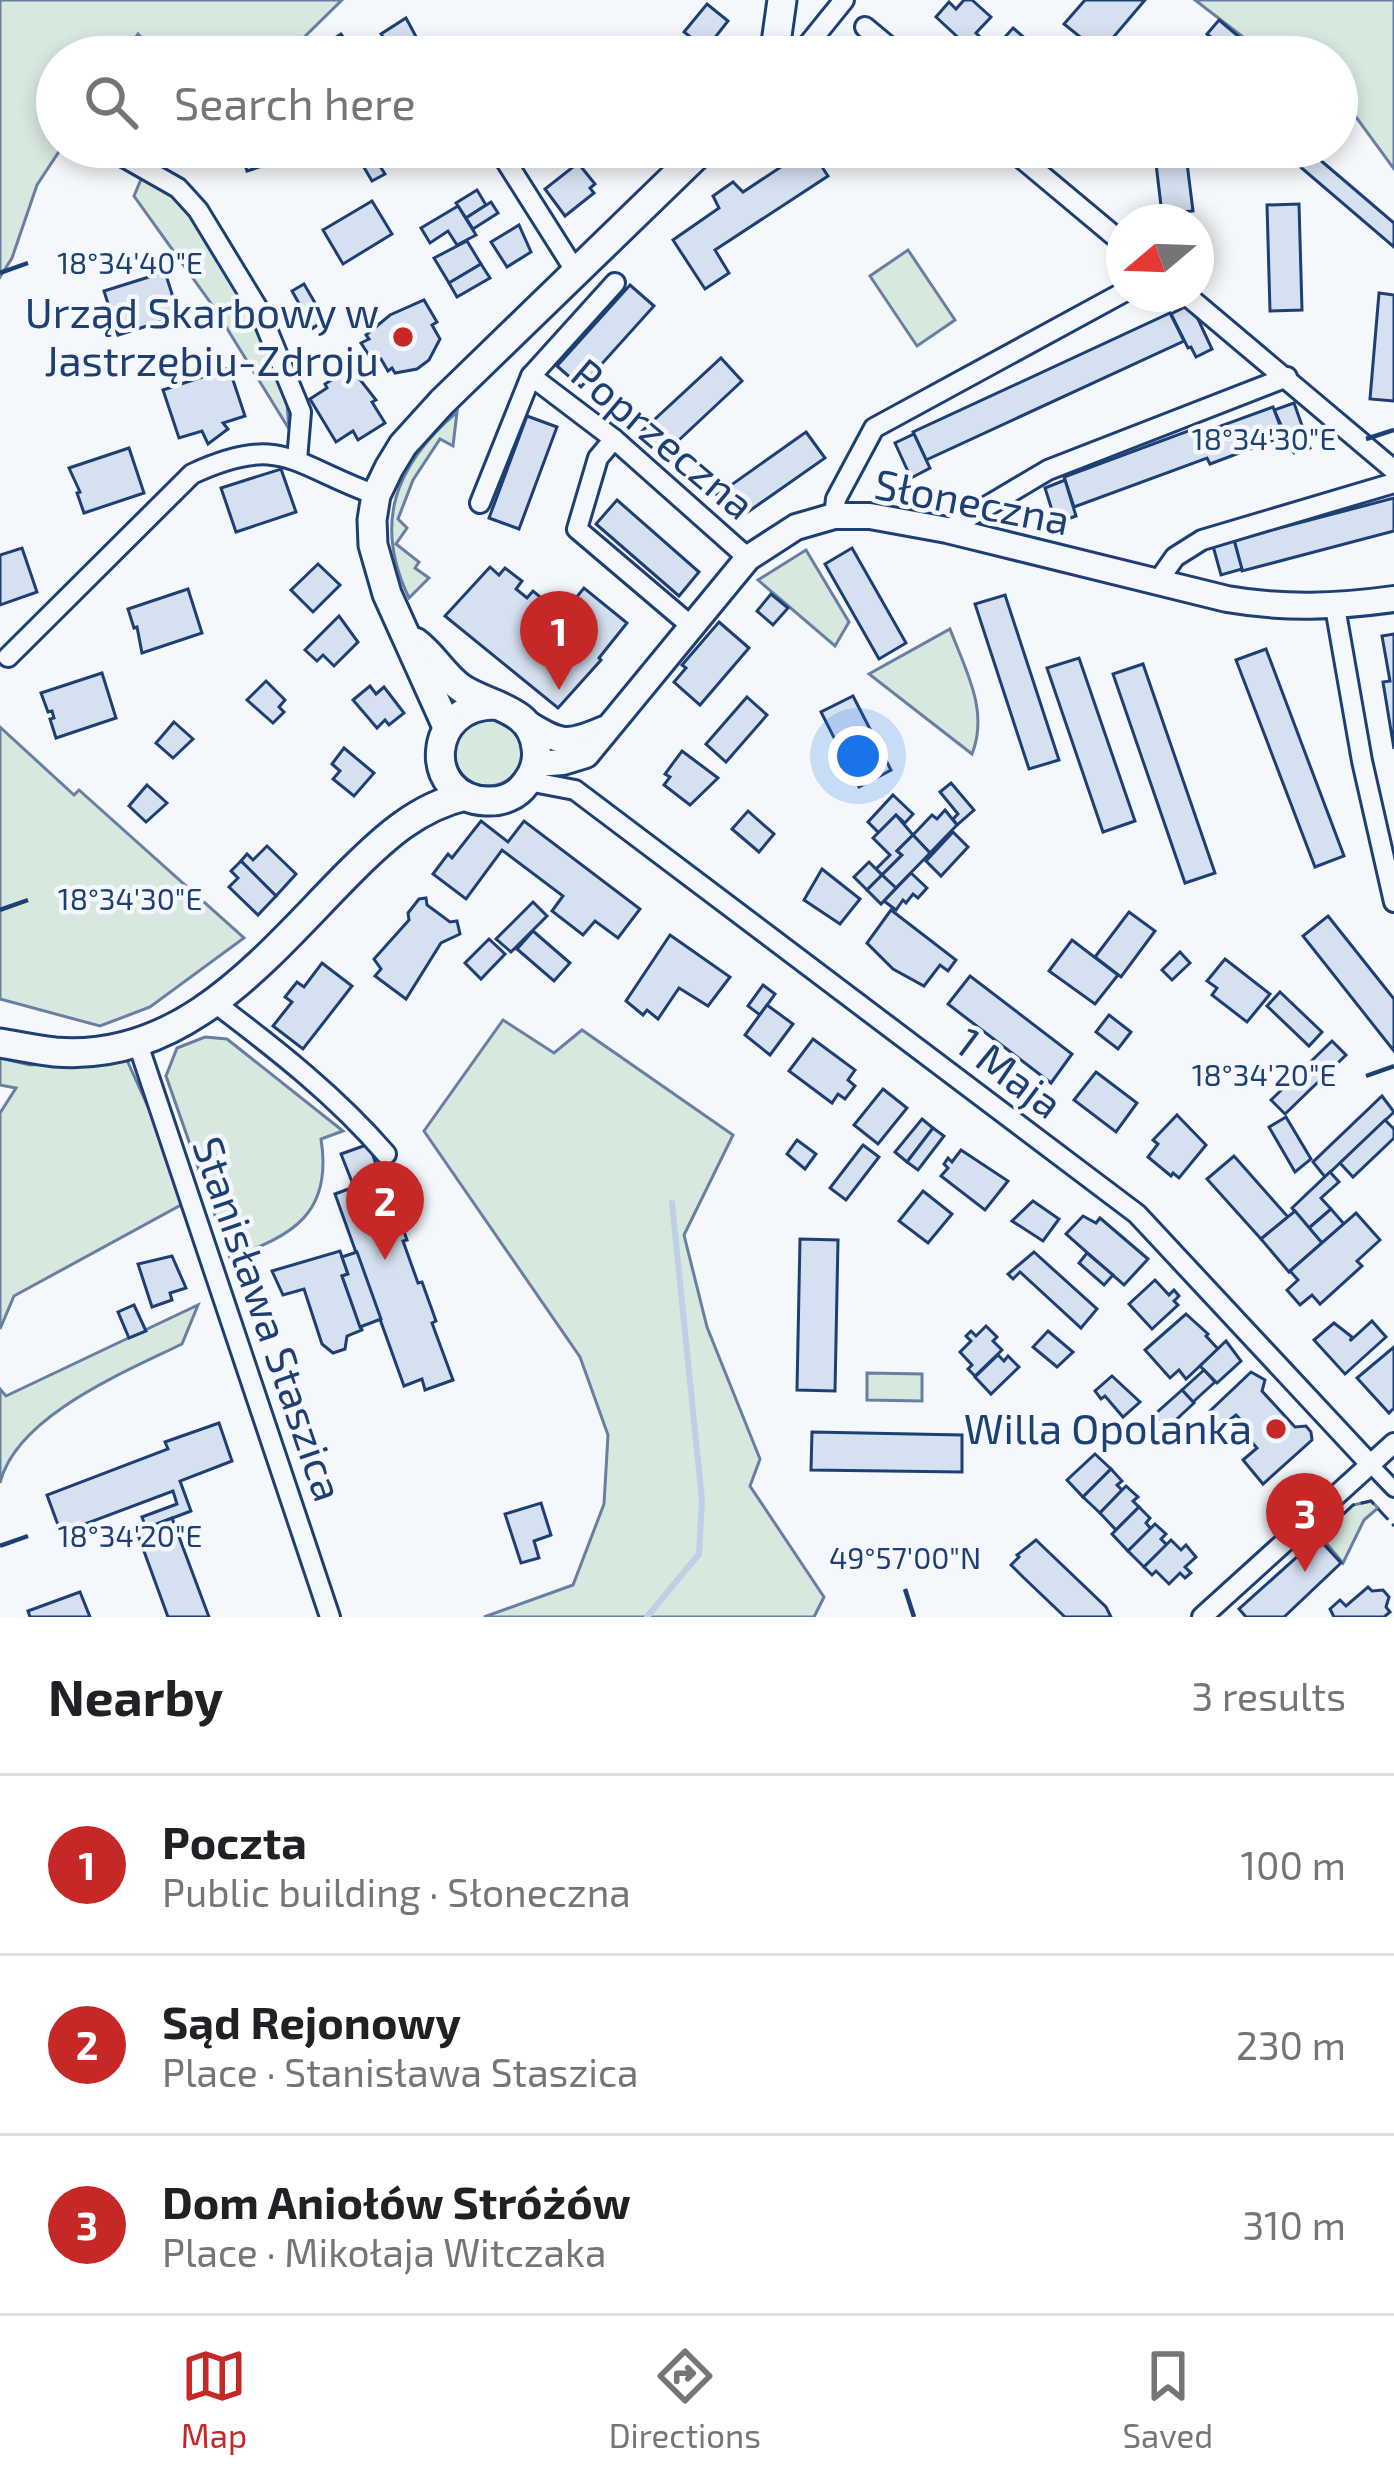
<!DOCTYPE html>
<html lang="en">
<head>
<meta charset="utf-8">
<style>
	:root { --surface:#fff; --page:#f6f6f6; --text:#202124; --muted:#757577; --line:#e0e0e0; --accent:#c62828 }
	body { margin:0; font-family:"Exo 2",sans-serif; background:var(--page); color:var(--text) }
	.compass { position:absolute; left:1106px; top:204px; width:108px; height:108px; border-radius:50%; background:var(--surface); box-shadow:0 6px 18px #0003; rotate:251deg }
	.you { position:absolute; left:858px; top:756px; width:42px; height:42px; margin:-30px; border:9px solid #fff; border-radius:50%; background:#1a73e8; box-shadow:0 0 0 18px #1a73e833 }
	.badge { display:grid; place-items:center; width:78px; height:78px; border-radius:50%; background:var(--accent); color:#fff; font-size:39px; font-weight:700 }
	.pin { position:absolute; translate:-50% -99px; filter:drop-shadow(0 3px 6px #0008) }
	.pin::after { content:''; position:absolute; top:63px; width:42px; height:36px; background:inherit; clip-path:polygon(0 0,100% 0,50% 100%) }
	.list { margin:0; padding:0; list-style:none }
	h2 { display:flex; justify-content:space-between; align-items:center; height:156px; margin:0; padding:0 48px; font-size:51px }
	h2 small { font-size:39px; font-weight:400; color:var(--muted) }
	.list li { display:grid; grid-template-columns:78px 1fr auto; gap:36px; align-items:center; box-sizing:border-box; height:180px; padding:0 48px; border-top:3px solid var(--line) }
	.list b { display:block; font-size:45px; white-space:nowrap }
	.list p { margin:0; font-size:39px; white-space:nowrap; color:var(--muted) }
	.list em { font-size:39px; font-style:normal; color:var(--muted) }
	.icon { flex:none; width:66px; height:66px; fill:none; stroke:currentColor; stroke-width:2; stroke-linecap:round; stroke-linejoin:round }
	.map { position:relative; flex:none; width:1394px; height:1617px; overflow:hidden }
	.search { position:absolute; background:var(--surface); box-shadow:0 6px 18px #0003; left:36px; right:36px; top:36px; height:132px; display:flex; align-items:center; gap:30px; box-sizing:border-box; padding:0 42px; border-radius:66px; color:var(--muted); font-size:45px }
	.sheet { height:696px; background:var(--surface) }
	nav { display:flex; justify-content:space-around; align-items:center; box-sizing:border-box; height:168px; border-top:3px solid var(--line); background:var(--surface); font-size:33px; color:var(--muted) }
	nav a { display:grid; justify-items:center; gap:6px }
	nav .on { color:var(--accent) }
	.map>svg:first-child { display:block }
</style>
</head>
<body>
<div class="map">
<svg width="1394" height="1617" viewBox="0 0 1394 1617">
	<rect width="100%" height="100%" fill="#f4f7fb"/>
	<!-- green -->
	<g fill="#d7e8df" stroke="#687fa3" stroke-width="3">
		<polygon points="0,0 342,0 284,57 161,57 138,34 122,57 57,57 57,147 62,147 37,185 12,258 0,277"/>
		<polygon points="1195,0 1394,0 1394,169 1337,91 1337,57 1269,57"/>
		<polygon points="142,177 181,200 250,308 286,390 289,429 215,309 134,196"/>
		<polygon points="908,250 955,320 917,346 870,276"/>
		<path d="M457 412 453 446 440 439 413 480 398 519 407 528 396 544 419 562 415 568 429 578 409 598C373 523 395 465 457 412Z"/>
		<polygon points="806,550 849,622 835,646 758,580"/>
		<path d="M950 629C966 671 989 711 972 754L869 674Z"/>
		<circle cx="488" cy="752" r="34"/>
		<polygon points="0,727 74,795 79,790 244,938 150,1007 100,1026 0,999"/>
		<polygon points="503,1020 554,1053 582,1030 733,1135 684,1235 707,1327 760,1459 750,1486 824,1597 814,1617 484,1617 573,1585 604,1504 608,1435 580,1357 424,1131"/>
		<path d="M205 1037 227 1039 343 1131 321 1139C333 1214 292 1236 230 1258L166 1076 177 1048Z"/>
		<polygon points="0,1058 30,1065 126,1058 190,1200 14,1296 0,1329 0,1113 16,1088 0,1085"/>
		<path d="M198 1305 182 1344C125 1372 16 1416 0 1483V1389L6 1396Z"/>
		<polygon points="867,1373 922,1374 922,1401 867,1400"/>
		<polygon points="1371,1501 1378,1508 1364,1520 1343,1563 1320,1536 1353,1505"/>
	</g>
	<g fill="none" stroke-linecap="round" stroke-linejoin="round">
		<!-- stream -->
		<polyline stroke="#bed0e5" stroke-width="6" points="647,1617 699,1554 702,1500 672,1203"/>
	</g>
	<!-- building -->
	<g fill="#d5e0f0" stroke="#1d3f73" stroke-width="3">
		<polygon points="964,0 972,0 991,17 976,33 985,42 975,53 936,17 949,2 956,9"/>
		<polygon points="1085,0 1145,0 1100,53 1064,24"/>
		<polygon points="707,4 728,21 706,49 684,32"/>
		<polygon points="406,18 420,44 410,50 413,54 409,57 396,57 381,34"/>
		<polygon points="1219,20 1263,57 1235,57 1207,34"/>
		<polygon points="1013,28 1028,41 1022,48 1028,57 987,57"/>
		<polygon points="341,34 356,57 305,57"/>
		<polygon points="240,147 306,147 308,151 247,171"/>
		<polygon points="352,147 380,147 385,155 376,160 385,174 372,181"/>
		<polygon points="811,147 865,149 840,160 838,156 822,167 828,176 715,250 729,273 705,289 673,240 719,208 713,196 733,182 743,192"/>
		<polygon points="1154,147 1185,147 1193,211 1162,214"/>
		<polygon points="1277,147 1305,147 1346,182 1394,223 1394,247"/>
		<polygon points="578,163 595,184 590,188 594,193 565,216 545,189"/>
		<polygon points="477,190 486,205 466,218 456,203"/>
		<polygon points="372,201 392,234 343,264 323,230"/>
		<polygon points="491,202 498,213 473,229 466,218"/>
		<polygon points="1299,204 1302,310 1270,311 1267,205"/>
		<polygon points="458,206 476,235 457,245 448,231 430,243 421,228"/>
		<polygon points="519,225 531,252 507,267 491,242"/>
		<polygon points="467,241 481,264 449,283 434,258"/>
		<polygon points="481,264 490,278 457,297 449,283"/>
		<polygon points="165,272 179,316 118,335 104,291"/>
		<polygon points="304,284 325,320 313,328 292,291"/>
		<polygon points="630,285 654,306 581,387 557,366"/>
		<polygon points="1379,293 1394,295 1394,401 1370,399"/>
		<polygon points="424,300 437,322 432,325 440,339 429,360 417,369 395,373 392,368 388,371 381,359 374,363 361,343 369,339 366,335 390,315"/>
		<polygon points="1191,304 1212,349 1196,357 1191,347 1188,348 1171,314"/>
		<polygon points="1170,313 1184,341 926,460 913,432"/>
		<polygon points="721,358 742,381 663,455 641,432"/>
		<polygon points="229,368 245,416 223,423 228,429 208,444 202,431 179,438 163,390"/>
		<polygon points="351,368 376,400 372,402 385,423 358,440 353,431 336,442 310,399 327,388 325,384"/>
		<polygon points="1294,403 1310,448 1294,453 1274,410"/>
		<polygon points="1273,407 1284,436 1210,464 1207,458 1074,507 1064,477 1196,428 1199,434"/>
		<polygon points="527,416 557,427 519,529 489,518"/>
		<polygon points="806,432 825,458 735,521 717,495"/>
		<polygon points="914,434 930,468 911,478 895,443"/>
		<polygon points="129,448 144,493 84,513 77,493 80,492 69,468"/>
		<polygon points="281,469 296,512 236,532 221,488"/>
		<polygon points="1065,480 1076,516 1056,523 1045,488"/>
		<polygon points="1394,498 1394,531 1242,571 1234,540"/>
		<polygon points="617,500 699,572 679,596 596,524"/>
		<polygon points="1234,540 1242,569 1221,575 1213,546"/>
		<polygon points="22,548 37,592 0,605 0,555"/>
		<polygon points="852,548 906,643 879,659 825,564"/>
		<polygon points="318,564 340,585 313,612 291,590"/>
		<polygon points="490,567 499,575 505,568 522,581 516,589 527,598 533,591 562,615 584,588 627,623 599,658 601,660 558,708 445,616"/>
		<polygon points="188,589 202,633 142,653 137,627 134,628 128,609"/>
		<polygon points="771,594 788,608 773,625 757,611"/>
		<polygon points="1005,595 1059,760 1029,769 975,604"/>
		<polygon points="339,616 358,642 334,666 323,655 317,661 305,650"/>
		<polygon points="719,622 749,648 700,705 674,682 686,668 682,665"/>
		<polygon points="1394,634 1394,749 1383,682 1390,681 1382,636"/>
		<polygon points="1266,649 1344,856 1315,867 1236,660"/>
		<polygon points="1079,658 1135,821 1103,832 1047,668"/>
		<polygon points="1143,664 1215,873 1185,883 1113,674"/>
		<polygon points="102,673 116,718 56,738 50,719 54,718 52,711 48,712 41,693"/>
		<polygon points="266,681 285,700 279,707 284,712 273,723 247,700"/>
		<polygon points="370,686 376,694 384,687 404,713 389,725 385,720 377,728 353,700"/>
		<polygon points="853,696 891,770 859,787 821,712"/>
		<polygon points="747,697 767,715 726,762 706,744"/>
		<polygon points="174,722 193,739 173,758 156,743"/>
		<polygon points="344,748 374,773 354,796 333,779 340,771 332,764"/>
		<polygon points="682,751 718,778 690,805 664,785 670,777 665,774"/>
		<polygon points="951,783 974,810 957,825 953,819 958,814 940,792"/>
		<polygon points="147,785 167,803 146,822 129,806"/>
		<polygon points="893,795 913,814 905,823 896,815 879,833 868,822"/>
		<polygon points="945,810 957,825 930,853 913,835 932,815 937,819"/>
		<polygon points="748,811 774,834 759,852 732,829"/>
		<polygon points="896,815 913,835 897,851 902,855 882,875 876,869 890,855 873,838"/>
		<polygon points="481,821 508,842 524,821 640,909 618,938 595,921 583,935 552,911 563,896 502,850 466,899 433,874 448,854 452,858"/>
		<polygon points="953,832 968,847 941,876 926,861"/>
		<polygon points="913,835 930,853 896,888 882,875 902,855 897,851"/>
		<polygon points="267,846 296,874 276,896 241,861 247,854 253,860"/>
		<polygon points="241,861 276,896 258,915 229,887 238,878 231,871"/>
		<polygon points="869,862 882,875 867,890 854,877"/>
		<polygon points="822,869 860,899 840,924 804,900"/>
		<polygon points="911,873 927,888 918,898 913,894 906,903 903,900 896,910 884,901"/>
		<polygon points="882,875 896,888 881,904 867,890"/>
		<polygon points="426,898 427,905 450,922 457,921 460,934 441,943 406,999 375,976 381,969 374,959 409,920 408,913 419,899"/>
		<polygon points="533,902 547,916 511,952 496,939"/>
		<polygon points="891,910 956,960 948,971 940,965 924,986 893,969 867,943"/>
		<polygon points="1129,912 1155,931 1121,977 1095,957"/>
		<polygon points="1328,916 1394,999 1394,1051 1303,936"/>
		<polygon points="533,931 570,963 554,981 517,949"/>
		<polygon points="670,935 730,977 708,1006 679,988 658,1019 647,1010 643,1015 626,1001"/>
		<polygon points="489,939 505,954 481,979 465,963"/>
		<polygon points="1072,940 1118,975 1095,1004 1049,971"/>
		<polygon points="1180,952 1190,963 1172,980 1162,970"/>
		<polygon points="1225,959 1270,994 1247,1022 1212,995 1217,988 1207,981"/>
		<polygon points="322,963 352,986 303,1049 273,1026 292,1002 285,997 297,982 304,987"/>
		<polygon points="970,976 1072,1054 1051,1083 948,1004"/>
		<polygon points="763,985 775,994 760,1015 748,1006"/>
		<polygon points="1280,992 1322,1032 1309,1046 1267,1006"/>
		<polygon points="767,1005 793,1024 770,1055 745,1035"/>
		<polygon points="1109,1015 1131,1032 1118,1049 1096,1032"/>
		<polygon points="813,1039 855,1070 848,1080 855,1086 845,1099 838,1094 832,1103 789,1071"/>
		<polygon points="1332,1041 1346,1055 1285,1114 1271,1100"/>
		<polygon points="1096,1072 1137,1103 1116,1132 1074,1100"/>
		<polygon points="883,1089 907,1108 878,1144 854,1125"/>
		<polygon points="1382,1096 1394,1112 1325,1177 1313,1162"/>
		<polygon points="1177,1115 1206,1145 1179,1178 1173,1173 1171,1176 1148,1157 1158,1144 1153,1140"/>
		<polygon points="1286,1117 1311,1159 1295,1172 1269,1127"/>
		<polygon points="922,1119 933,1128 907,1162 895,1152"/>
		<polygon points="1385,1120 1394,1129 1394,1138 1353,1177 1340,1163"/>
		<polygon points="933,1128 944,1136 918,1170 907,1162"/>
		<polygon points="797,1140 816,1154 805,1169 787,1154"/>
		<polygon points="369,1144 389,1202 393,1201 407,1240 403,1241 418,1283 422,1282 436,1321 432,1323 453,1380 425,1390 422,1379 404,1386 335,1194 354,1187 341,1154"/>
		<polygon points="863,1145 879,1157 846,1200 830,1188"/>
		<polygon points="961,1150 1008,1181 985,1210 941,1176 948,1168 944,1164 948,1158 952,1162"/>
		<polygon points="1234,1156 1288,1217 1261,1239 1207,1179"/>
		<polygon points="1330,1172 1339,1182 1321,1198 1331,1209 1309,1228 1292,1208"/>
		<polygon points="923,1191 952,1214 928,1243 899,1221"/>
		<polygon points="1033,1201 1059,1219 1043,1241 1012,1221"/>
		<polygon points="1331,1209 1344,1224 1322,1243 1309,1228"/>
		<polygon points="1295,1211 1322,1243 1289,1272 1261,1239"/>
		<polygon points="1356,1213 1380,1240 1357,1261 1362,1266 1320,1304 1312,1295 1300,1305 1287,1290 1298,1280 1290,1271"/>
		<polygon points="1083,1216 1096,1223 1100,1218 1148,1259 1124,1285 1066,1234"/>
		<polygon points="800,1239 838,1240 835,1391 797,1390"/>
		<polygon points="340,1251 348,1274 342,1276 362,1330 347,1336 345,1349 333,1353 322,1344 304,1289 283,1295 272,1271"/>
		<polygon points="357,1252 381,1319 360,1327 342,1276 348,1274 342,1257"/>
		<polygon points="1034,1252 1097,1309 1081,1328 1020,1272 1013,1279 1008,1274"/>
		<polygon points="1087,1253 1113,1275 1104,1285 1079,1263"/>
		<polygon points="172,1256 186,1288 170,1293 172,1300 152,1307 138,1264"/>
		<polygon points="1155,1280 1169,1295 1174,1290 1179,1296 1174,1301 1178,1305 1152,1329 1129,1304"/>
		<polygon points="134,1305 146,1331 129,1338 118,1312"/>
		<polygon points="1186,1314 1208,1334 1206,1336 1218,1349 1186,1379 1179,1370 1170,1378 1145,1350"/>
		<polygon points="1372,1321 1386,1337 1345,1374 1314,1340 1334,1323 1352,1337 1350,1341"/>
		<polygon points="986,1326 997,1337 993,1341 1002,1350 975,1376 968,1369 972,1365 960,1352 971,1341 966,1336 971,1331 976,1336"/>
		<polygon points="1048,1331 1073,1352 1057,1367 1033,1347"/>
		<polygon points="1226,1341 1241,1361 1217,1383 1200,1366"/>
		<polygon points="1394,1347 1394,1408 1389,1413 1357,1378"/>
		<polygon points="998,1355 1004,1361 1008,1356 1019,1367 991,1394 975,1377"/>
		<polygon points="1204,1370 1215,1382 1193,1402 1182,1390"/>
		<polygon points="1251,1372 1265,1380 1262,1391 1295,1427 1306,1426 1311,1432 1312,1440 1263,1484 1243,1460 1257,1448 1242,1431 1247,1426 1236,1415 1221,1427 1210,1411"/>
		<polygon points="1112,1376 1140,1402 1123,1417 1105,1396 1101,1399 1095,1391"/>
		<polygon points="1182,1390 1194,1403 1165,1430 1154,1415"/>
		<polygon points="219,1423 232,1461 180,1481 191,1511 146,1528 142,1517 177,1504 173,1491 61,1533 47,1495 168,1449 165,1442"/>
		<polygon points="812,1432 962,1435 962,1472 811,1470"/>
		<polygon points="1095,1454 1111,1469 1083,1497 1067,1480"/>
		<polygon points="1111,1469 1122,1481 1117,1485 1122,1490 1100,1513 1083,1497"/>
		<polygon points="1126,1486 1138,1497 1133,1501 1139,1507 1116,1530 1100,1513"/>
		<polygon points="541,1503 551,1535 534,1541 539,1558 521,1563 505,1514"/>
		<polygon points="1139,1507 1150,1518 1146,1523 1151,1529 1128,1551 1112,1534"/>
		<polygon points="172,1518 209,1617 168,1617 137,1532"/>
		<polygon points="1155,1524 1166,1534 1161,1539 1167,1545 1144,1567 1128,1551"/>
		<polygon points="1318,1538 1341,1563 1284,1617 1246,1617 1239,1609"/>
		<polygon points="1036,1540 1106,1607 1111,1617 1065,1617 1023,1577 1011,1565 1019,1557 1017,1555"/>
		<polygon points="1171,1540 1181,1550 1186,1545 1196,1557 1185,1567 1191,1573 1185,1578 1180,1573 1169,1584 1156,1571 1152,1575 1144,1567"/>
		<polygon points="1368,1587 1372,1591 1383,1590 1389,1597 1386,1607 1390,1612 1384,1617 1334,1617 1330,1609 1340,1600 1346,1606"/>
		<polygon points="80,1592 90,1617 30,1617 28,1611"/>
	</g>
	<g fill="none" stroke-linecap="round" stroke-linejoin="round">
		<defs>
			<polyline id="pedestrian" points="1370,1464 1394,1489"/>
			<g id="minor">
				<polyline points="865,27 901,57"/>
				<polyline points="798,57 844,0"/>
				<polyline points="106,147 178,188 198,210 260,312 301,412 297,460"/>
				<polyline points="497,147 576,272"/>
				<polyline points="1008,147 1124,244"/>
				<polyline points="1185,294 1394,470"/>
				<polyline points="531,376 614,439 748,558"/>
				<polyline points="614,439 598,458 577,529 690,625"/>
				<polyline points="480,503 531,376 615,283"/>
				<polyline points="834,516 836,499 874,428 1124,292"/>
				<polyline points="947,530 1048,470 1287,377"/>
				<polyline points="1158,581 1175,557 1202,540 1394,483"/>
				<polyline points="1335,607 1362,761 1394,902"/>
				<path d="M8 657 192 474C282 432 294 466 376 495"/>
				<polyline points="528,781 575,790 1137,1214 1370,1464"/>
				<path d="M215 1003C276 1049 336 1096 386 1154"/>
				<polyline points="138,1044 330,1617"/>
				<polyline points="1202,1617 1394,1443"/>
			</g>
			<g id="tertiary">
				<path d="M527 723C561 744 567 745 604 729"/>
				<path d="M536 764 563 762 586 755 748 558 796 527 834 516H870L947 530 1227 599C1285 609 1336 607 1394 599"/>
			</g>
			<g id="secondary">
				<polyline points="774,57 782,0"/>
				<path d="M415 642C433 655 443 675 461 688 489 707 532 707 536 748 538 761 534 773 526 783 517 796 502 802 486 801 422 798 425 703 497 705"/>
				<polyline points="447,727 387,594 373,545 372,520 376,495 389,468 403,445 442,402 705,147"/>
				<path d="M0 1043C18 1046 37 1050 55 1052 186 1063 268 954 351 871 385 837 418 807 465 796"/>
			</g>
		</defs>
		<!-- pedestrian casing -->
		<use href="#pedestrian" stroke="#1d3f73" stroke-width="20"/>
		<!-- minor casing -->
		<use href="#minor" stroke="#1d3f73" stroke-width="24"/>
		<!-- tertiary casing -->
		<use href="#tertiary" stroke="#1d3f73" stroke-width="30"/>
		<!-- secondary casing -->
		<use href="#secondary" stroke="#1d3f73" stroke-width="33"/>
		<!-- pedestrian -->
		<use href="#pedestrian" stroke="#f4f7fb" stroke-width="14"/>
		<!-- minor -->
		<use href="#minor" stroke="#f4f7fb" stroke-width="18"/>
		<!-- tertiary -->
		<use href="#tertiary" stroke="#f4f7fb" stroke-width="24"/>
		<!-- secondary -->
		<use href="#secondary" stroke="#f4f7fb" stroke-width="27"/>
		<!-- fence -->
		<polyline stroke="#1d3f73" stroke-width="3" stroke-dasharray="15 6" stroke-linecap="butt" points="1323,1543 1318,1538 1353,1505 1371,1501 1394,1526"/>
	</g>
	<!-- ticks -->
	<path fill="none" stroke="#1d3f73" stroke-width="4.5" d="M0 273 28 263M1366 439 1394 430M0 910 28 900M1366 1076 1394 1066M0 1546 28 1536M905 1589 914 1617"/>
	<!-- markers -->
	<g fill="#c62828" stroke="#f4f7fb" stroke-width="4.5">
		<circle cx="403" cy="337" r="12"/>
		<circle cx="1276" cy="1429" r="12"/>
	</g>
	<g text-anchor="middle" stroke-width="9" stroke-linejoin="round" paint-order="stroke">
		<!-- poi labels -->
		<g font-size="42" fill="#1d3f73" stroke="#f4f7fb" text-anchor="end">
			<text x="379" y="328">Urząd Skarbowy w<tspan x="379" dy="48">Jastrzębiu-Zdroju</tspan></text>
			<text x="1252" y="1444">Willa Opolanka</text>
		</g>
		<!-- street labels -->
		<g font-size="42" fill="#1d3f73" stroke="#f4f7fb">
			<text transform="translate(663 439) rotate(40)" y="15">Poprzeczna</text>
			<text transform="translate(972 502) rotate(11)" y="15">Słoneczna</text>
			<text transform="translate(1009 1073) rotate(37)" y="15">1 Maja</text>
			<text transform="translate(268 1319) rotate(71)" y="15">Stanisława Staszica</text>
		</g>
	</g>
	<g font-size="30" text-anchor="middle" fill="#1d3f73" stroke="#f4f7fb" stroke-width="9" stroke-linejoin="round" paint-order="stroke">
		<text x="130" y="274">18°34'40"E</text>
		<text x="1264" y="450">18°34'30"E</text>
		<text x="130" y="910">18°34'30"E</text>
		<text x="1264" y="1086">18°34'20"E</text>
		<text x="130" y="1547">18°34'20"E</text>
		<text x="905" y="1569">49°57'00"N</text>
	</g>
</svg>
<svg class="compass" viewBox="-18 -18 36 36"><path d="M0-13l5 13h-10z" fill="#e53935"/><path d="M0 13l5-13h-10z" fill="#757577"/></svg>
<div class="you"></div>
<div class="pin badge" style="left:559px;top:690px">1</div>
<div class="pin badge" style="left:385px;top:1260px">2</div>
<div class="pin badge" style="left:1305px;top:1572px">3</div>
<div class="search"><svg class="icon" aria-label="search" viewBox="0 0 24 24"><circle cx="10" cy="10" r="6"/><path d="M15 15l6 6"/></svg>Search here</div>
</div>
<section class="sheet">
<h2>Nearby<small>3 results</small></h2>
<ul class="list">
<li><span class="badge">1</span><div><b>Poczta</b><p>Public building · Słoneczna</p></div><em>100 m</em></li>
<li><span class="badge">2</span><div><b>Sąd Rejonowy</b><p>Place · Stanisława Staszica</p></div><em>230 m</em></li>
<li><span class="badge">3</span><div><b>Dom Aniołów Stróżów</b><p>Place · Mikołaja Witczaka</p></div><em>310 m</em></li>
</ul>
</section>
<nav>
<a class="on"><svg class="icon" aria-label="map" viewBox="0 0 24 24"><path d="M3 6l6-2 6 2 6-2v14l-6 2-6-2-6 2zM9 4v14M15 6v14"/></svg>Map</a>
<a><svg class="icon" aria-label="directions" viewBox="0 0 24 24"><path d="M12 3l9 9-9 9-9-9zM9 14v-3h6M13 9l2 2-2 2"/></svg>Directions</a>
<a><svg class="icon" aria-label="saved" viewBox="0 0 24 24"><path d="M7 4h10v16l-5-4-5 4z"/></svg>Saved</a>
</nav>
</body>
</html>
